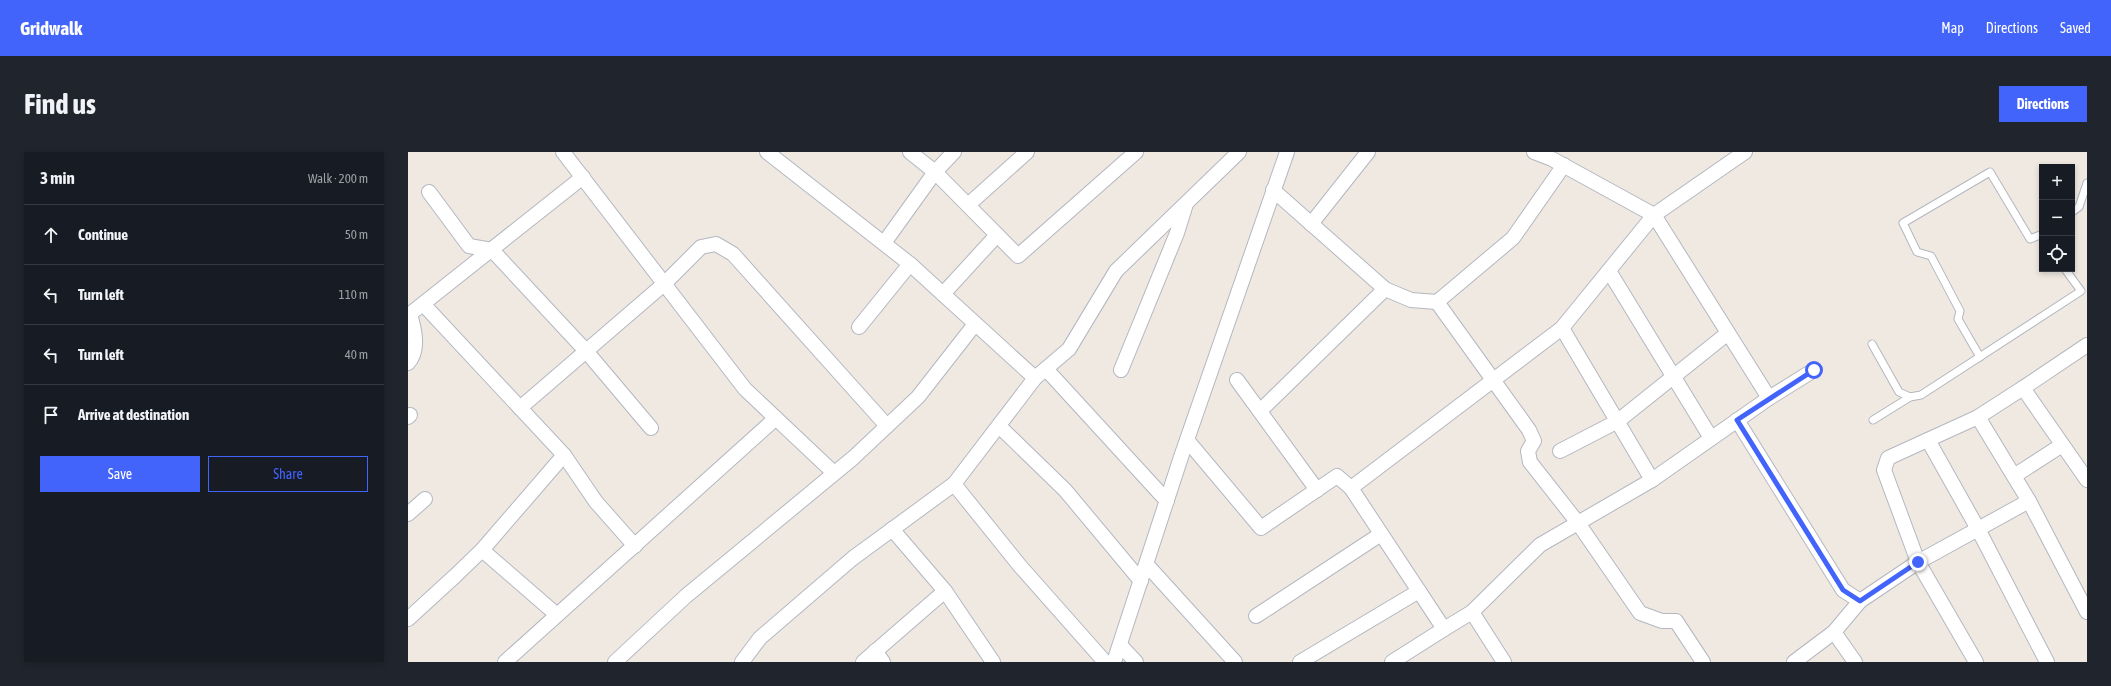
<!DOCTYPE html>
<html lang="en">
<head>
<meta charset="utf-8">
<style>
	:root { --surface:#171b24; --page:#20242c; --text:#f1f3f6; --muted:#9ea1a6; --line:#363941; --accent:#4264fb }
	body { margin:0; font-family:"Asap Condensed",sans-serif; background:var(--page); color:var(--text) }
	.controls { position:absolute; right:12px; top:12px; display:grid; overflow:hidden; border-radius:0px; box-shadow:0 2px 6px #0003 }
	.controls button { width:36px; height:36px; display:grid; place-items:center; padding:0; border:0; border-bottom:1px solid var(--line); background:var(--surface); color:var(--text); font:20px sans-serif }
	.stop { position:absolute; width:12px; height:12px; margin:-9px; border:3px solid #4264fb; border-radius:50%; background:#fff }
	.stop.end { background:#4264fb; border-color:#fff; box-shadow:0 1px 4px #0008 }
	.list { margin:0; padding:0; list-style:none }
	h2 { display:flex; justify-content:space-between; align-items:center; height:52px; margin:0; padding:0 16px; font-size:17px }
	h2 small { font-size:13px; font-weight:400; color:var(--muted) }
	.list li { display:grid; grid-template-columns:26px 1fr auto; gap:12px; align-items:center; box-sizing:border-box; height:60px; padding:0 16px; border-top:1px solid var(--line) }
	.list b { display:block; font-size:15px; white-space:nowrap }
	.list em { font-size:13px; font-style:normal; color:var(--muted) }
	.actions { display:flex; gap:8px; padding:12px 16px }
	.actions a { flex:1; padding:9px 0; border:1px solid var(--accent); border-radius:0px; text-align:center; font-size:14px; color:var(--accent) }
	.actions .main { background:var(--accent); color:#fff }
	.icon { flex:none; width:22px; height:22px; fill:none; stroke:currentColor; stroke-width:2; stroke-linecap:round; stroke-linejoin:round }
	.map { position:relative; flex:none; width:1679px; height:510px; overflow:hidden; border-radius:0px }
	header { display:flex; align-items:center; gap:24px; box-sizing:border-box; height:56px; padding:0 20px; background:var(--accent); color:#fff }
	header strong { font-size:19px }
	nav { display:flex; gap:22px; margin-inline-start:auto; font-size:14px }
	.intro { display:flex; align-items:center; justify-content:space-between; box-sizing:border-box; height:96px; padding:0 24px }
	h1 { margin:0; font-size:28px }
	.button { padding:10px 18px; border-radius:0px; background:var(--accent); color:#fff; font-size:14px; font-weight:700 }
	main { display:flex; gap:24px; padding:0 24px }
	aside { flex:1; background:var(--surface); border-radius:0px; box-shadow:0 2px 6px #0003 }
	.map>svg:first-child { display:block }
</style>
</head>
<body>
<header>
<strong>Gridwalk</strong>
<nav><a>Map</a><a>Directions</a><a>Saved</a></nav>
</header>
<div class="intro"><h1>Find us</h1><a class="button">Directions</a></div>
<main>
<aside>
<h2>3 min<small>Walk · 200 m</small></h2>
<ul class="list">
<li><svg class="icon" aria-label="ahead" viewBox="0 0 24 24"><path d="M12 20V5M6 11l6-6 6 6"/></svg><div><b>Continue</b></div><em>50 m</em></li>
<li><svg class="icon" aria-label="left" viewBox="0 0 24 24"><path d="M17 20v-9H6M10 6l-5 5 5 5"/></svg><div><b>Turn left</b></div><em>110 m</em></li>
<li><svg class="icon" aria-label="left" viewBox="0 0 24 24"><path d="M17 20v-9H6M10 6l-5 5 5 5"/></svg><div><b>Turn left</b></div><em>40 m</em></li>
<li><svg class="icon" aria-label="arrive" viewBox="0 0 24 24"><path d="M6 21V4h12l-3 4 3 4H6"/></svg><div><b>Arrive at destination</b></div></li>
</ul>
<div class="actions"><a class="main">Save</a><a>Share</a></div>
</aside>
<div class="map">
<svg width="1679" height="510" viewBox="0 0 1679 510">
	<rect width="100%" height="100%" fill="#efe9e1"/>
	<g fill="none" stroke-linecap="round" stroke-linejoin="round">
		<defs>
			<g id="lane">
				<polyline points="1664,60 1671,55 1679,31"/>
				<polyline points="1464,192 1491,240 1502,245 1513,243 1673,139 1657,117"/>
				<polyline points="1572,205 1550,167 1552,159 1523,104 1509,100 1495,71 1582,20 1622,87 1632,83"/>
				<polyline points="1465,268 1502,245"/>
			</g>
			<g id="street">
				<polyline points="155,0 337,237 426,321"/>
				<polyline points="359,0 502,112 627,226 546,332 612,414 697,510"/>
				<polyline points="502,0 527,20 546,0"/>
				<polyline points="865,38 977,137 1003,148 1029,150 1105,86 1156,13"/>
				<polyline points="21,40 61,94 84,98 178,199 243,276"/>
				<polyline points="560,53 619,0"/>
				<polyline points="903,72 960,0"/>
				<polyline points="476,91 527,20 610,104 728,0"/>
				<polyline points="1201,119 1303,286"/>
				<polyline points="535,142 589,83"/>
				<polyline points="1029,150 1121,278 1126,289 1120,299 1122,310 1170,371 1232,461 1254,469 1268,469 1295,510"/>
				<polyline points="16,153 156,303 188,350 227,394"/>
				<polyline points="451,175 502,112"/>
				<polyline points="1154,176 1244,328"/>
				<polyline points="1679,193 1615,236 1679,328"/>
				<path d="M0 211C12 198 6 176 2 162L175 25"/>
				<polyline points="638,217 759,349"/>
				<polyline points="713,218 769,81 778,52"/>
				<polyline points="627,226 661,197 708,119 831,0"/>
				<polyline points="829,228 909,338"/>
				<polyline points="1361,246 1406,218"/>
				<polyline points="112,256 256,132 293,95 308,92 325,102 479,274"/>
				<polyline points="852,259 977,137"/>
				<polyline points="0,265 2,263"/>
				<polyline points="1329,268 1435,438 1452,449 1510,410 1476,318 1480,306 1570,265"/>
				<polyline points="591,274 657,338 733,429"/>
				<polyline points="779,288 853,376 929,324 943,336"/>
				<polyline points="1520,288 1570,377 1639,510"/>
				<polyline points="1152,299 1210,269 1320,181"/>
				<polyline points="1606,324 1654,293"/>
				<polyline points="1621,349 1679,460"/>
				<polyline points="0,362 17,347"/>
				<polyline points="484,377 537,439 585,510"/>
				<polyline points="74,398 149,463"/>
				<polyline points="739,413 827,510"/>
				<polyline points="1064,460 1132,393 1244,328 1361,246 1246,63 1144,7 1126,0"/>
				<polyline points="848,464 973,382"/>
				<polyline points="0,467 47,424 74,398 156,303"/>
				<polyline points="712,493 728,510"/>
				<polyline points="467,499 475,510"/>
				<polyline points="97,510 368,266"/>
				<polyline points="207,510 278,444 445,306 510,245 567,172"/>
				<polyline points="334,510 352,486 445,406 546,332"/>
				<polyline points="455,510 537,439"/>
				<polyline points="706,510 774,302 879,0"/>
				<polyline points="892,510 1011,439"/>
				<polyline points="984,510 1036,477"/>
				<polyline points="1096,510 1064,460 1036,477 943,336 1154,176 1246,63 1337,0"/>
				<polyline points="1386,510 1426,480"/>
				<polyline points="1447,510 1426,480 1452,449"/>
				<polyline points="1568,510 1510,410 1621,349 1570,265 1615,236"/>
			</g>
		</defs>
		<!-- lane casing -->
		<use href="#lane" stroke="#b4b7c1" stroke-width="9"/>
		<!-- street casing -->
		<use href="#street" stroke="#b4b7c1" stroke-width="16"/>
		<!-- lane -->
		<use href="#lane" stroke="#fff" stroke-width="7"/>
		<!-- street -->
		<use href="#street" stroke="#fff" stroke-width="14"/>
	</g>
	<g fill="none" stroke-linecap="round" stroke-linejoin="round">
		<!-- route -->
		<polyline stroke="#4264fb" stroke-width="5" points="1406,218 1329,268 1435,438 1452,449 1510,410"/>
	</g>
</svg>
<div class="controls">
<button>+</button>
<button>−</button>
<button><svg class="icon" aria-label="locate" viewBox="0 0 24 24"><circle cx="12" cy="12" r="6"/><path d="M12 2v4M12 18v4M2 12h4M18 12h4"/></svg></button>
</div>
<div class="stop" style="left:1406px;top:218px"></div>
<div class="stop end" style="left:1510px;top:410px"></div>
</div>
</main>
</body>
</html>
